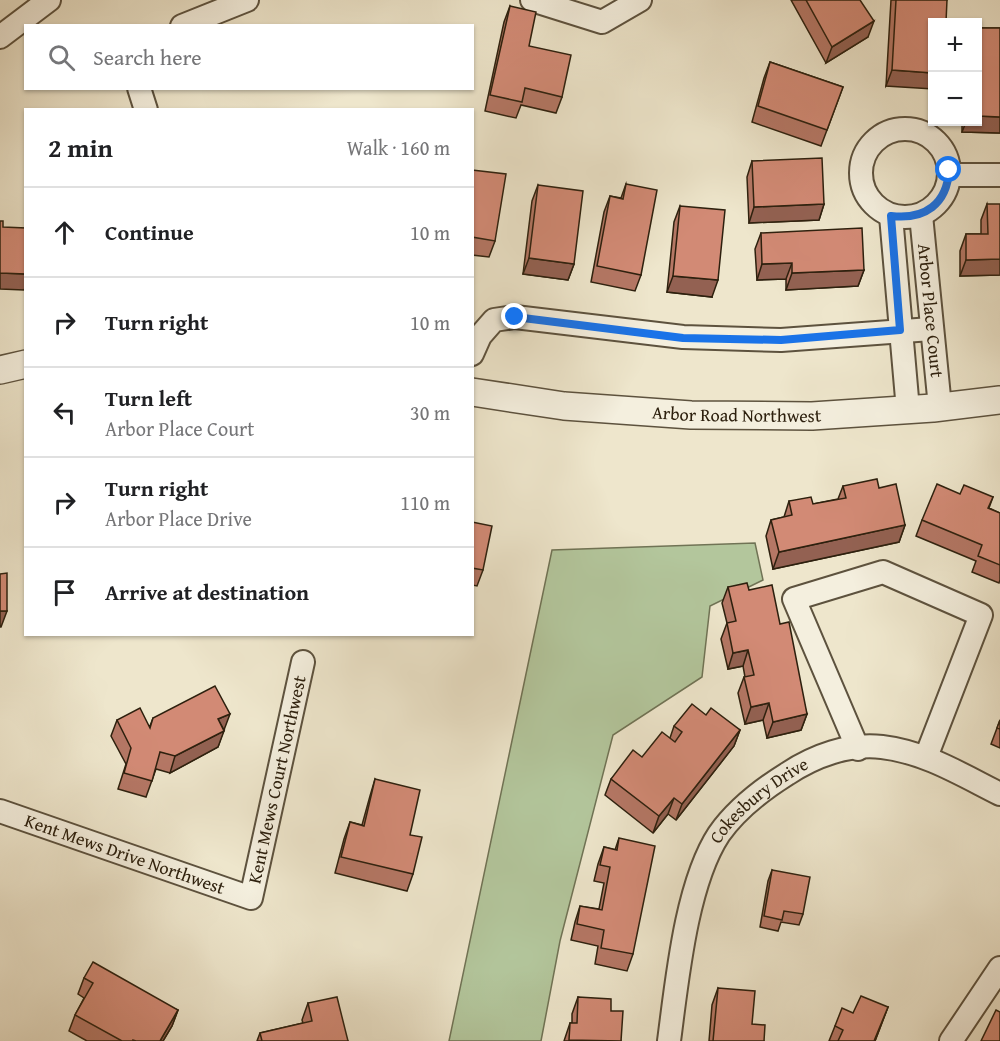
<!DOCTYPE html>
<html lang="en">
<head>
<meta charset="utf-8">
<style>
	:root { --surface:#fff; --page:#f6f6f6; --text:#202124; --muted:#757577; --line:#e0e0e0 }
	body { margin:0; font-family:"Gentium Book Plus",serif; background:var(--page); color:var(--text) }
	.controls { position:absolute; right:18px; top:18px; display:grid; overflow:hidden; border-radius:0px; box-shadow:0 2px 4px #0004 }
	.controls button { width:54px; height:54px; display:grid; place-items:center; padding:0; border:0; border-bottom:2px solid var(--line); background:var(--surface); color:var(--text); font:30px sans-serif }
	.stop { position:absolute; width:18px; height:18px; margin:-14px; border:4px solid #1a73e8; border-radius:50%; background:#fff }
	.stop.end { background:#1a73e8; border-color:#fff; box-shadow:0 2px 6px #0008 }
	.list { margin:0; padding:0; list-style:none }
	h2 { display:flex; justify-content:space-between; align-items:center; height:78px; margin:0; padding:0 24px; font-size:26px }
	h2 small { font-size:20px; font-weight:400; color:var(--muted) }
	.list li { display:grid; grid-template-columns:39px 1fr auto; gap:18px; align-items:center; box-sizing:border-box; height:90px; padding:0 24px; border-top:2px solid var(--line) }
	.list b { display:block; font-size:22px; white-space:nowrap }
	.list p { margin:0; font-size:20px; white-space:nowrap; color:var(--muted) }
	.list em { font-size:20px; font-style:normal; color:var(--muted) }
	.icon { flex:none; width:33px; height:33px; fill:none; stroke:currentColor; stroke-width:2; stroke-linecap:round; stroke-linejoin:round }
	.map { position:relative; flex:none; width:1000px; height:1041px; overflow:hidden }
	.search { position:absolute; background:var(--surface); box-shadow:0 2px 4px #0004; left:24px; top:24px; width:450px; height:66px; display:flex; align-items:center; gap:15px; box-sizing:border-box; padding:0 21px; border-radius:0px; color:var(--muted); font-size:22px }
	.panel { position:absolute; background:var(--surface); box-shadow:0 2px 4px #0004; left:24px; top:108px; width:450px; height:528px; border-radius:0px }
	.map>svg:first-child { display:block }
</style>
</head>
<body>
<div class="map">
<svg width="1000" height="1041" viewBox="0 0 1000 1041">
	<rect width="100%" height="100%" fill="#eee6cc"/>
	<filter id="stains"><feTurbulence type="fractalNoise" baseFrequency=".00333" numOctaves="4"/><feColorMatrix values="0 0 0 0 .2 0 0 0 0 .09 0 0 0 0 .02 0 0 0 .5 -.17"/></filter>
	<radialGradient id="worn" r=".72"><stop offset=".6" stop-color="#630" stop-opacity="0"/><stop offset="1" stop-color="#630" stop-opacity=".3"/></radialGradient>
	<!-- green -->
	<polygon fill="#b3c69c" stroke="#707355" stroke-width="1.5" points="755,543 763,580 710,606 702,677 613,735 560,941 541,1041 449,1041 552,550"/>
	<g fill="none" stroke-linecap="round" stroke-linejoin="round">
		<defs>
			<g id="minor">
				<polyline points="532,0 602,22 640,0"/>
				<polyline points="182,26 247,0"/>
				<polyline points="0,37 49,0"/>
				<polyline points="139,88 146,110"/>
				<circle cx="905" cy="173" r="44"/>
				<polyline points="949,175 1000,175"/>
				<path id="s1" d="M921 215 940 407"/>
				<polyline points="891,216 908,410"/>
				<polyline points="472,354 480,336 494,320 515,317 683,337 781,340 931,329"/>
				<polyline points="858,749 794,599 883,572 981,615 926,757"/>
				<path id="s2" d="M0 811 251 898 303 662"/>
				<path id="s3" d="M669 1041C677 981 686 884 719 834 736 810 763 789 787 774 814 756 849 743 882 747 925 752 962 775 1000 794"/>
				<polyline points="951,1041 1000,968"/>
			</g>
			<g id="tertiary">
				<polyline points="0,370 26,364"/>
				<path id="s4" d="M472 392 564 406 691 415 812 416 933 408 1000 400"/>
			</g>
		</defs>
		<!-- minor casing -->
		<use href="#minor" stroke="#5d523e" stroke-width="26"/>
		<!-- tertiary casing -->
		<use href="#tertiary" stroke="#5d523e" stroke-width="30"/>
		<!-- minor -->
		<use href="#minor" stroke="#f4efde" stroke-width="22"/>
		<!-- tertiary -->
		<use href="#tertiary" stroke="#f4efde" stroke-width="27"/>
	</g>
	<!-- wall -->
	<g fill="#b57765" stroke="#2d200e" stroke-width="1.5">
		<polygon points="791,0 860,0 868,37 826,63"/>
		<polygon points="891,0 947,0 886,86"/>
		<polygon points="510,6 529,46 562,97 556,113 521,105 516,118 485,111 504,22"/>
		<polygon points="981,28 1000,28 1000,133 962,132 962,122 978,122 978,37"/>
		<polygon points="770,62 843,87 821,146 752,122 764,78"/>
		<polygon points="752,161 824,204 819,220 749,223 747,177"/>
		<polygon points="472,170 495,241 489,257 472,255"/>
		<polygon points="626,184 641,275 635,291 591,282 604,212 610,196 621,198"/>
		<polygon points="538,185 574,264 568,280 523,274 532,201"/>
		<polygon points="987,204 1000,275 960,276 960,251 966,234 981,234 981,220"/>
		<polygon points="680,206 712,297 667,292 674,222"/>
		<polygon points="761,233 864,270 858,286 786,290 786,279 757,280 755,249"/>
		<polygon points="843,486 879,488 905,525 899,542 773,569 766,536 771,520 784,517 789,501 813,504 838,499"/>
		<polygon points="960,494 993,497 989,508 1000,513 1000,580 999,583 972,572 976,561 916,536 922,520"/>
		<polygon points="472,522 483,570 477,586 472,585"/>
		<polygon points="728,587 749,590 780,624 807,714 801,730 767,738 763,720 745,724 738,693 744,677 745,677 743,666 728,669 721,639 727,623 722,603"/>
		<polygon points="706,715 740,730 734,746 676,820 668,814 653,833 605,795 611,779 670,738 674,726"/>
		<polygon points="153,718 224,729 218,747 170,773 156,769 146,797 118,789 126,764 111,736 117,720 150,726"/>
		<polygon points="1000,720 1000,748 991,744"/>
		<polygon points="375,779 410,835 413,874 407,891 335,873 344,839 350,822 362,825 370,796"/>
		<polygon points="619,838 633,954 627,971 595,964 598,946 571,940 575,922 580,906 599,909 604,883 594,881 598,864 604,847 615,850"/>
		<polygon points="772,870 803,914 799,925 781,922 778,931 760,927 768,881"/>
		<polygon points="84,978 178,1010 172,1026 163,1041 87,1041 69,1031 75,1015 84,998 78,994"/>
		<polygon points="718,988 752,1024 764,1041 709,1041 712,1005"/>
		<polygon points="578,997 611,1011 621,1041 564,1041 570,1023 572,1023 572,1014"/>
		<polygon points="308,1003 348,1041 257,1041 260,1033 303,1023 302,1020"/>
		<polygon points="888,1007 875,1041 829,1041 835,1026 853,1013"/>
	</g>
	<!-- shaded-wall -->
	<g fill="#936152" stroke="#2d200e" stroke-width="1.5">
		<polygon points="874,21 868,37 826,63 832,47"/>
		<polygon points="892,70 933,73 933,89 886,86"/>
		<polygon points="978,116 1000,117 1000,133 962,132 966,122 978,122"/>
		<polygon points="824,204 819,220 749,223 754,207"/>
		<polygon points="529,258 574,264 568,280 523,274"/>
		<polygon points="1000,259 1000,275 960,276 966,260"/>
		<polygon points="792,263 786,279 757,280 762,264"/>
		<polygon points="864,270 858,286 786,290 792,273"/>
		<polygon points="0,273 26,274 26,286 24,290 0,289"/>
		<polygon points="673,276 718,280 712,297 667,292"/>
		<polygon points="905,525 899,542 773,569 779,552"/>
		<polygon points="0,611 7,611 1,627 0,627"/>
		<polygon points="748,650 743,666 728,669 733,653"/>
		<polygon points="769,703 763,720 745,724 751,707"/>
		<polygon points="230,714 224,730 218,719"/>
		<polygon points="807,714 801,730 767,738 773,722"/>
		<polygon points="740,730 734,746 676,820 682,804"/>
		<polygon points="224,731 218,747 170,773 175,756"/>
		<polygon points="674,798 668,814 653,833 659,816"/>
		<polygon points="888,1007 875,1041 874,1041"/>
		<polygon points="178,1010 172,1026 163,1041 160,1041"/>
	</g>
	<!-- building -->
	<g fill="#d28a75" stroke="#2d200e" stroke-width="1.5">
		<polygon points="806,0 860,0 874,21 832,47"/>
		<polygon points="896,0 947,0 946,22 933,22 933,73 892,70"/>
		<polygon points="510,6 536,12 529,46 571,55 562,97 525,88 522,102 490,95"/>
		<polygon points="981,28 1000,28 1000,117 978,116 978,37 981,37"/>
		<polygon points="770,62 843,87 827,130 758,106"/>
		<polygon points="822,158 824,204 754,207 752,161"/>
		<polygon points="472,170 506,174 495,241 472,237"/>
		<polygon points="626,184 657,190 641,275 597,266 610,196 623,199"/>
		<polygon points="538,185 583,191 574,264 529,258"/>
		<polygon points="987,204 1000,204 1000,259 966,260 966,234 988,234"/>
		<polygon points="680,206 725,210 718,280 673,276"/>
		<polygon points="0,221 3,221 3,227 26,228 26,274 0,273"/>
		<polygon points="862,228 864,270 792,273 792,263 762,264 761,233"/>
		<polygon points="877,479 879,488 896,484 905,525 779,552 771,520 792,515 789,501 811,497 813,504 846,498 843,486"/>
		<polygon points="937,484 960,494 964,485 993,497 988,508 1000,513 1000,565 978,556 982,545 922,520"/>
		<polygon points="472,522 492,526 483,570 472,568"/>
		<polygon points="7,573 7,611 0,611 0,574"/>
		<polygon points="747,583 749,590 772,585 780,624 789,622 807,714 773,722 769,703 751,707 744,677 754,675 748,650 733,653 727,623 736,621 728,587"/>
		<polygon points="215,686 230,714 218,719 224,731 175,756 160,752 152,781 124,773 131,748 117,720 140,708 150,728 153,718"/>
		<polygon points="692,704 706,715 711,708 740,730 682,804 674,798 659,816 611,779 633,750 642,757 662,732 675,742 682,732 674,726"/>
		<polygon points="1000,720 1000,729 997,728"/>
		<polygon points="375,779 420,790 410,835 422,837 413,874 341,857 350,822 364,826"/>
		<polygon points="619,838 655,846 633,954 601,948 604,930 577,924 580,906 602,910 610,867 600,865 604,847 617,850"/>
		<polygon points="772,870 810,877 803,914 784,911 782,920 764,916"/>
		<polygon points="93,962 178,1010 160,1041 136,1041 133,1040 133,1041 122,1041 75,1015 93,983 84,978"/>
		<polygon points="718,988 755,991 752,1024 765,1025 764,1041 713,1041"/>
		<polygon points="861,996 888,1007 874,1041 838,1041 843,1030 835,1026 842,1008 853,1013"/>
		<polygon points="337,997 348,1041 262,1041 260,1033 312,1021 308,1003"/>
		<polygon points="578,997 611,999 611,1011 623,1011 621,1041 569,1040 570,1023 577,1023"/>
		<polygon points="996,1010 1000,1012 1000,1041 981,1041"/>
	</g>
	<g fill="none" stroke-linecap="round" stroke-linejoin="round">
		<!-- route -->
		<path stroke="#1a73e8" stroke-width="8" d="M515 317 683 338 781 340 900 330 891 216C925 220 947 204 949 170"/>
	</g>
	<g text-anchor="middle" stroke-width="4.5" stroke-linejoin="round" paint-order="stroke">
		<!-- street labels -->
		<g font-size="18" fill="#2d200e" stroke="#f4efde">
			<text dy="6" stroke="none"><textPath href="#s1" startOffset="96">Arbor Place Court</textPath></text>
			<text dy="6" stroke="none"><textPath href="#s4" startOffset="266">Arbor Road Northwest</textPath></text>
			<text dy="6" stroke="none"><textPath href="#s2" startOffset="387">Kent Mews Court Northwest</textPath></text>
			<text dy="6" stroke="none"><textPath href="#s3" startOffset="267">Cokesbury Drive</textPath></text>
			<text dy="6" stroke="none"><textPath href="#s2" startOffset="132">Kent Mews Drive Northwest</textPath></text>
		</g>
	</g>
	<rect width="100%" height="100%" filter="url(#stains)"/>
	<rect width="100%" height="100%" fill="url(#worn)"/>
</svg>
<div class="controls">
<button>+</button>
<button>−</button>
</div>
<div class="stop" style="left:949px;top:170px"></div>
<div class="stop end" style="left:515px;top:317px"></div>
<div class="search"><svg class="icon" aria-label="search" viewBox="0 0 24 24"><circle cx="10" cy="10" r="6"/><path d="M15 15l6 6"/></svg>Search here</div>
<section class="panel">
<h2>2 min<small>Walk · 160 m</small></h2>
<ul class="list">
<li><svg class="icon" aria-label="ahead" viewBox="0 0 24 24"><path d="M12 20V5M6 11l6-6 6 6"/></svg><div><b>Continue</b></div><em>10 m</em></li>
<li><svg class="icon" aria-label="right" viewBox="0 0 24 24"><path d="M7 20v-9h11M14 6l5 5-5 5"/></svg><div><b>Turn right</b></div><em>10 m</em></li>
<li><svg class="icon" aria-label="left" viewBox="0 0 24 24"><path d="M17 20v-9H6M10 6l-5 5 5 5"/></svg><div><b>Turn left</b><p>Arbor Place Court</p></div><em>30 m</em></li>
<li><svg class="icon" aria-label="right" viewBox="0 0 24 24"><path d="M7 20v-9h11M14 6l5 5-5 5"/></svg><div><b>Turn right</b><p>Arbor Place Drive</p></div><em>110 m</em></li>
<li><svg class="icon" aria-label="arrive" viewBox="0 0 24 24"><path d="M6 21V4h12l-3 4 3 4H6"/></svg><div><b>Arrive at destination</b></div></li>
</ul>
</section>
</div>
</body>
</html>
